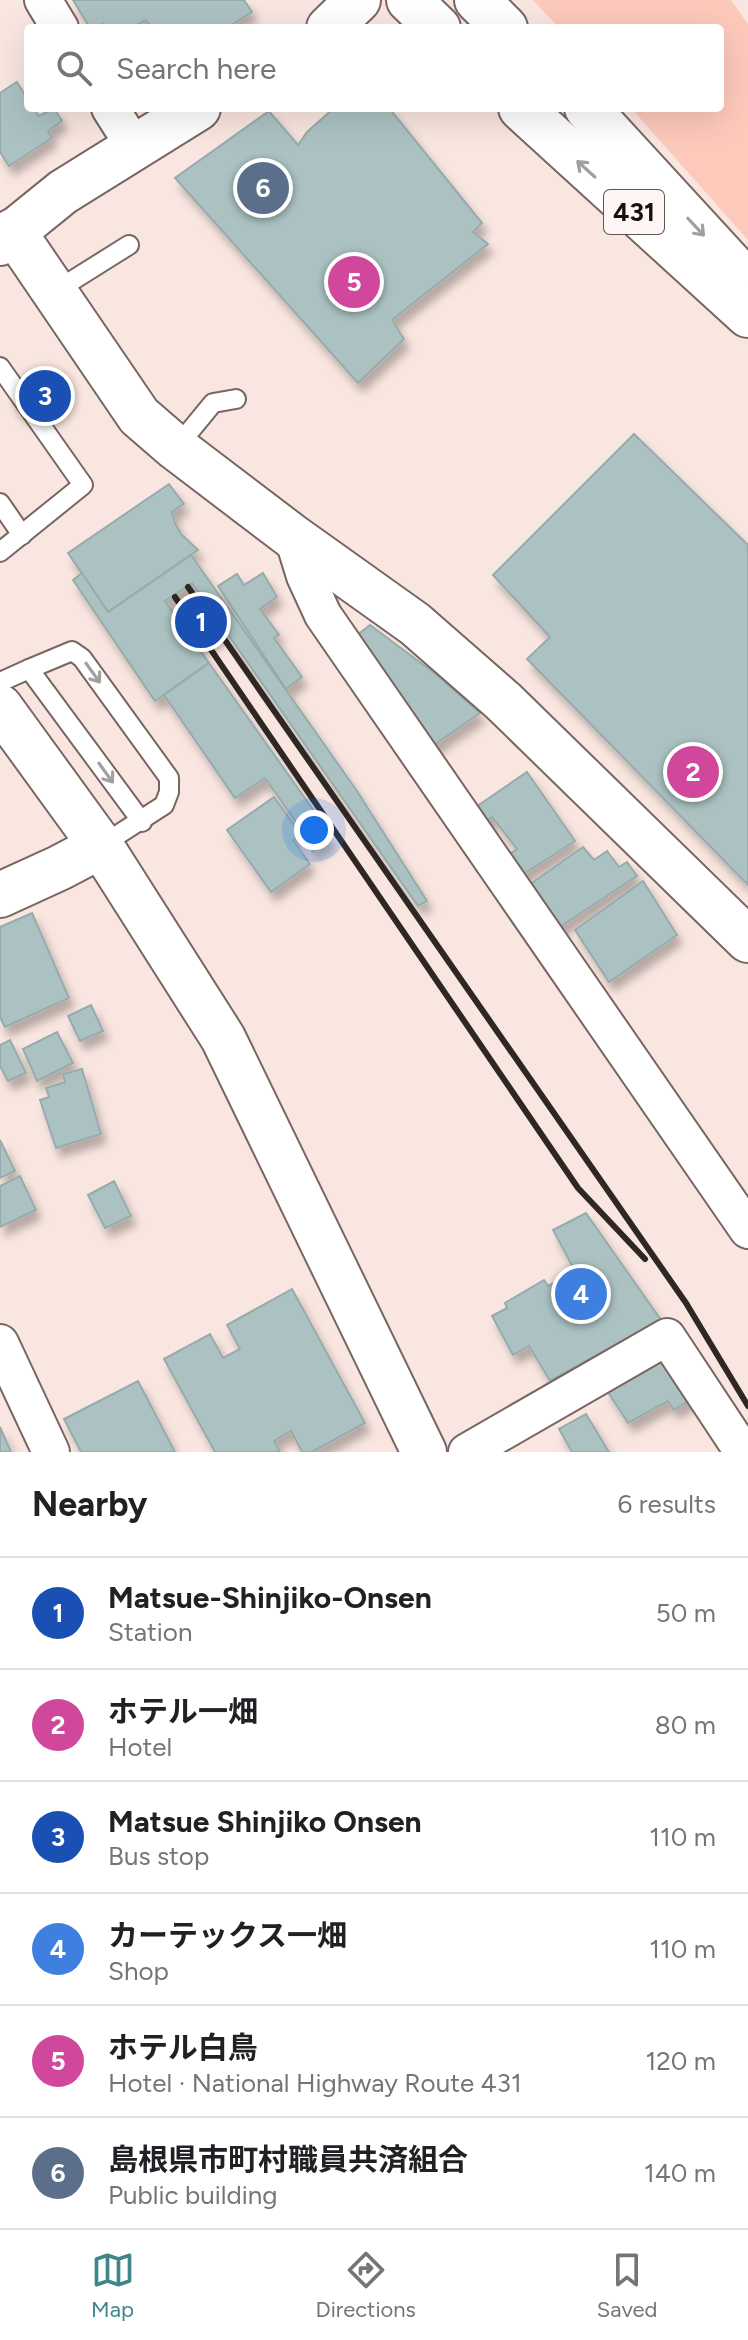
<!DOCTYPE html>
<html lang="en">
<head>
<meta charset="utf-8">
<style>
	:root { --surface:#fff; --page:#f6f6f6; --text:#202124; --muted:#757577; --line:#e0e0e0; --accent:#3e868a }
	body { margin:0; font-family:Figtree,"Noto Sans JP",sans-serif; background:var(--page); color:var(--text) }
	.you { position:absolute; left:314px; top:830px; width:28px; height:28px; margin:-20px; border:6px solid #fff; border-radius:50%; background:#1a73e8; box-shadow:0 0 0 12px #1a73e833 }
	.badge { display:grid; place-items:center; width:52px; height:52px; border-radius:50%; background:var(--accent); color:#fff; font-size:26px; font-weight:700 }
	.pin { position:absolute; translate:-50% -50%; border:4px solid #fff; box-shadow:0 2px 8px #0006 }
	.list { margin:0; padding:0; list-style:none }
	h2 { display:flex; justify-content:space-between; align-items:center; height:104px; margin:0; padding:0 32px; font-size:34px }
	h2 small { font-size:26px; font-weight:400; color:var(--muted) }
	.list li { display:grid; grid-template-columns:52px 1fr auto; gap:24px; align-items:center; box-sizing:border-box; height:112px; padding:0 32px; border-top:2px solid var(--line) }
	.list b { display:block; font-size:30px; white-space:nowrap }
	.list p { margin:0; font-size:26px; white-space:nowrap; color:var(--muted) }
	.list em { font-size:26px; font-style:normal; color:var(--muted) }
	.icon { flex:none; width:44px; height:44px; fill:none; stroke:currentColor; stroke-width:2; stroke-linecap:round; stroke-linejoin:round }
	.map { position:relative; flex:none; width:748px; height:1452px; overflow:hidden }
	.search { position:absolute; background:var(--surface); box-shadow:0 8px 32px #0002; left:24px; right:24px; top:24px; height:88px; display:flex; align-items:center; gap:20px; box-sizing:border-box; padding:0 28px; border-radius:8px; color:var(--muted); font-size:30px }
	.sheet { height:776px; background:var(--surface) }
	nav { display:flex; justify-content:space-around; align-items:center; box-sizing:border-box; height:112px; border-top:2px solid var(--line); background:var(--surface); font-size:22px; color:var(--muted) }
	nav a { display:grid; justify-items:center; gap:4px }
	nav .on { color:var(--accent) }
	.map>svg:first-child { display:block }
</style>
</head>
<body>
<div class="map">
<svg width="748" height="1452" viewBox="0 0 748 1452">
	<defs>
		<filter id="shadow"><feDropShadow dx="5" dy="9" stdDeviation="4" flood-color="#0004"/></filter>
	</defs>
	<rect width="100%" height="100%" fill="#fae6e0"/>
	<!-- green -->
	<polygon fill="#fdc9bb" points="533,0 731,0 748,24 748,240 631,108 720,108 720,28 559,28"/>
	<!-- building -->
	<g fill="#acc2c2" stroke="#96abac" stroke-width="2" filter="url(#shadow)">
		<polygon points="73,0 244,0 252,12 227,28 152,28 146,20 131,28 106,28 103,24 98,28 90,28"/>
		<polygon points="17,82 28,100 28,108 33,108 39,116 54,108 62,121 48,131 52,138 9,166 0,152 0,93"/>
		<polygon points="389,108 482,223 473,232 488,244 392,320 404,339 358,383 175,178 269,111 298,145 307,132 334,108"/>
		<polygon points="634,434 748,545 748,885 527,659 550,637 493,575"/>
		<polygon points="169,484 184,504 172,512 175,523 181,534 198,550 108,612 68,553"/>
		<polygon points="191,555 357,791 427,901 418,906 192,583 165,601 209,663 155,701 73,580 82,573 108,612"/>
		<polygon points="263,573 277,597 260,609 279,635 274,638 302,677 286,689 218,586 237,574 244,585"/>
		<polygon points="370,625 437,675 480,713 427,750 352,639"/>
		<polygon points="209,663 319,818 302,830 265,778 235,798 164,695"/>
		<polygon points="527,772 575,841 519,877 504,858 517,849 492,817 481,826 470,811"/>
		<polygon points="274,797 301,835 293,840 310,864 271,892 227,830"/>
		<polygon points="319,823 330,839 313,852 301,835"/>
		<polygon points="583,847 594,860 607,851 619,867 627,862 637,876 557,929 526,887"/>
		<polygon points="643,881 677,935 609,982 575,930"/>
		<polygon points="32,913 69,998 5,1027 0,1017 0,927"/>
		<polygon points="91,1005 103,1031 80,1041 68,1016"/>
		<polygon points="57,1032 73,1063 37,1081 23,1049"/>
		<polygon points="10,1040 26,1073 8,1081 0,1066 0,1045"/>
		<polygon points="82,1069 101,1134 56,1148 40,1100 49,1097 46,1088 65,1082 63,1074"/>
		<polygon points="0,1140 15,1171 0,1178"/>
		<polygon points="20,1176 36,1210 0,1227 0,1186"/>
		<polygon points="114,1181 131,1216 105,1228 88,1195"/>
		<polygon points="586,1213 661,1320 550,1381 529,1346 513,1355 492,1316 507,1308 505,1303 544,1280 548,1286 575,1271 553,1230"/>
		<polygon points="292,1289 365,1423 312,1452 302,1452 291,1431 274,1441 280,1452 215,1452 164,1359 210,1334 223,1358 240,1349 227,1325"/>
		<polygon points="657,1362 679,1365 696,1396 674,1410 668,1401 628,1423 606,1389"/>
		<polygon points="138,1381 175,1452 81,1452 64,1419"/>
		<polygon points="586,1414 609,1452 572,1452 559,1429"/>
		<polygon points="0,1427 11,1452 0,1452"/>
	</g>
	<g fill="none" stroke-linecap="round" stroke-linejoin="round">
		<defs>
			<g id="service">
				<polyline points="54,292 129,245"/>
				<polyline points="0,367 83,485 0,552"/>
				<polyline points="176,448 213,403 236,399"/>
				<polyline points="0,503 22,535"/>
				<polyline points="29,669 72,651 82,658 169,778 169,792 164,805 102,845"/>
				<polyline points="0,682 29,669 142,822"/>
			</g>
			<g id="minor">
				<polyline points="43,0 60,28"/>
				<polyline points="110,108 134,146"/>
				<polyline points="293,537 305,576 323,615 748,1230"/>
				<polyline points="0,1343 51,1452"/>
				<polyline points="467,1452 667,1337 743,1452"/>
			</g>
			<g id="tertiary">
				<polyline points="329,28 358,0"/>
				<polyline points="13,231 139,416 176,448 293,537 415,624 503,701 748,940"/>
				<polyline points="0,243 63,192 198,108"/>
				<polyline points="0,707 101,846 223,1038 424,1452"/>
			</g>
			<polyline id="secondary" points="0,895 59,868 101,846"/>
			<g id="trunk">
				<polyline points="409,0 438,28"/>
				<polyline points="477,0 505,28"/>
				<polyline points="521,108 748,315"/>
				<polyline points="587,108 734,268"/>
			</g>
		</defs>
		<!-- service casing -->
		<use href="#service" stroke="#776661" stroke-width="22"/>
		<!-- minor casing -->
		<use href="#minor" stroke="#776661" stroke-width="40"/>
		<!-- tertiary casing -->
		<use href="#tertiary" stroke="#776661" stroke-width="48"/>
		<!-- secondary casing -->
		<use href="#secondary" stroke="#776661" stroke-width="48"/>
		<!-- trunk casing -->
		<use href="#trunk" stroke="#776661" stroke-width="48"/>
		<!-- service -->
		<use href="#service" stroke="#fff" stroke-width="18"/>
		<!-- minor -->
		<use href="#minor" stroke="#fff" stroke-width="36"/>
		<!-- tertiary -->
		<use href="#tertiary" stroke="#fff" stroke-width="44"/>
		<!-- secondary -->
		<use href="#secondary" stroke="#fff" stroke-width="44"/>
		<!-- trunk -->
		<use href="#trunk" stroke="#fff" stroke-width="44"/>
		<!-- rail -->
		<g stroke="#2e2724" stroke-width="6">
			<polyline points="188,587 686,1303 748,1406"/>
			<polyline points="175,597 578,1188 645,1259"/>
		</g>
	</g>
	<!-- one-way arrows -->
	<defs><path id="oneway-shaft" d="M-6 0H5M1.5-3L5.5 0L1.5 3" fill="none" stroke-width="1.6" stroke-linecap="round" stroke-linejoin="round" transform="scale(2)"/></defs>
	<g stroke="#a29f9f">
		<use href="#oneway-shaft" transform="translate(586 169) rotate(-138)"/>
		<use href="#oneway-shaft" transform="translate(696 227) rotate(47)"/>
		<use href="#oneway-shaft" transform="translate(93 673) rotate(54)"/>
		<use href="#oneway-shaft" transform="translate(106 773) rotate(54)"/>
	</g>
	<g text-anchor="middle" stroke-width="7" stroke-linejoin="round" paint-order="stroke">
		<!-- shield labels -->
		<rect fill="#fef6f4" stroke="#5c5553" stroke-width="2" x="604" y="190" width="60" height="44" rx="6"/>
		<g font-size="26" font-weight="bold" fill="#16100e">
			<text x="634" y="221">431</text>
		</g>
	</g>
</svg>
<div class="you"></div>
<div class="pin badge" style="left:201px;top:622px;background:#1a4fb4">1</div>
<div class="pin badge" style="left:693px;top:772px;background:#d1479c">2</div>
<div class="pin badge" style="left:45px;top:396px;background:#1a4fb4">3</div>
<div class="pin badge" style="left:581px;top:1294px;background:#3f7fe0">4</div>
<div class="pin badge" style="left:354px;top:282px;background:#d1479c">5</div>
<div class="pin badge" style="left:263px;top:188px;background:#5c6f8a">6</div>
<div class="search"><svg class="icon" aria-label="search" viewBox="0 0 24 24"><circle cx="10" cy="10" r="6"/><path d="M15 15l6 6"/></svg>Search here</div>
</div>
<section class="sheet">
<h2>Nearby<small>6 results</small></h2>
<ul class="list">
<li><span class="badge" style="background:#1a4fb4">1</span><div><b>Matsue-Shinjiko-Onsen</b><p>Station</p></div><em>50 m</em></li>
<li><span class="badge" style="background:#d1479c">2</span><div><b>ホテル一畑</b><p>Hotel</p></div><em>80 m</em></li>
<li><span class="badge" style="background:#1a4fb4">3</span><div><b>Matsue Shinjiko Onsen</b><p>Bus stop</p></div><em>110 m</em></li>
<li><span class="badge" style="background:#3f7fe0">4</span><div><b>カーテックス一畑</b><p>Shop</p></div><em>110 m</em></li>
<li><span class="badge" style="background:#d1479c">5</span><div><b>ホテル白鳥</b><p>Hotel · National Highway Route 431</p></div><em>120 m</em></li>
<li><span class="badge" style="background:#5c6f8a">6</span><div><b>島根県市町村職員共済組合</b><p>Public building</p></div><em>140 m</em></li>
</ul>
</section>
<nav>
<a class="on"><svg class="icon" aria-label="map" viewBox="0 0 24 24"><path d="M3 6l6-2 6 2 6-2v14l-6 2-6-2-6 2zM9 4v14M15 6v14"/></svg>Map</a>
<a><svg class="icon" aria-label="directions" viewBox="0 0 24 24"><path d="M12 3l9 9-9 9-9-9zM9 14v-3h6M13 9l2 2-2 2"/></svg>Directions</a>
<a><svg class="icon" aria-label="saved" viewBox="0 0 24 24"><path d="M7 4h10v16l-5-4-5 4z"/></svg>Saved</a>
</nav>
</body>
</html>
